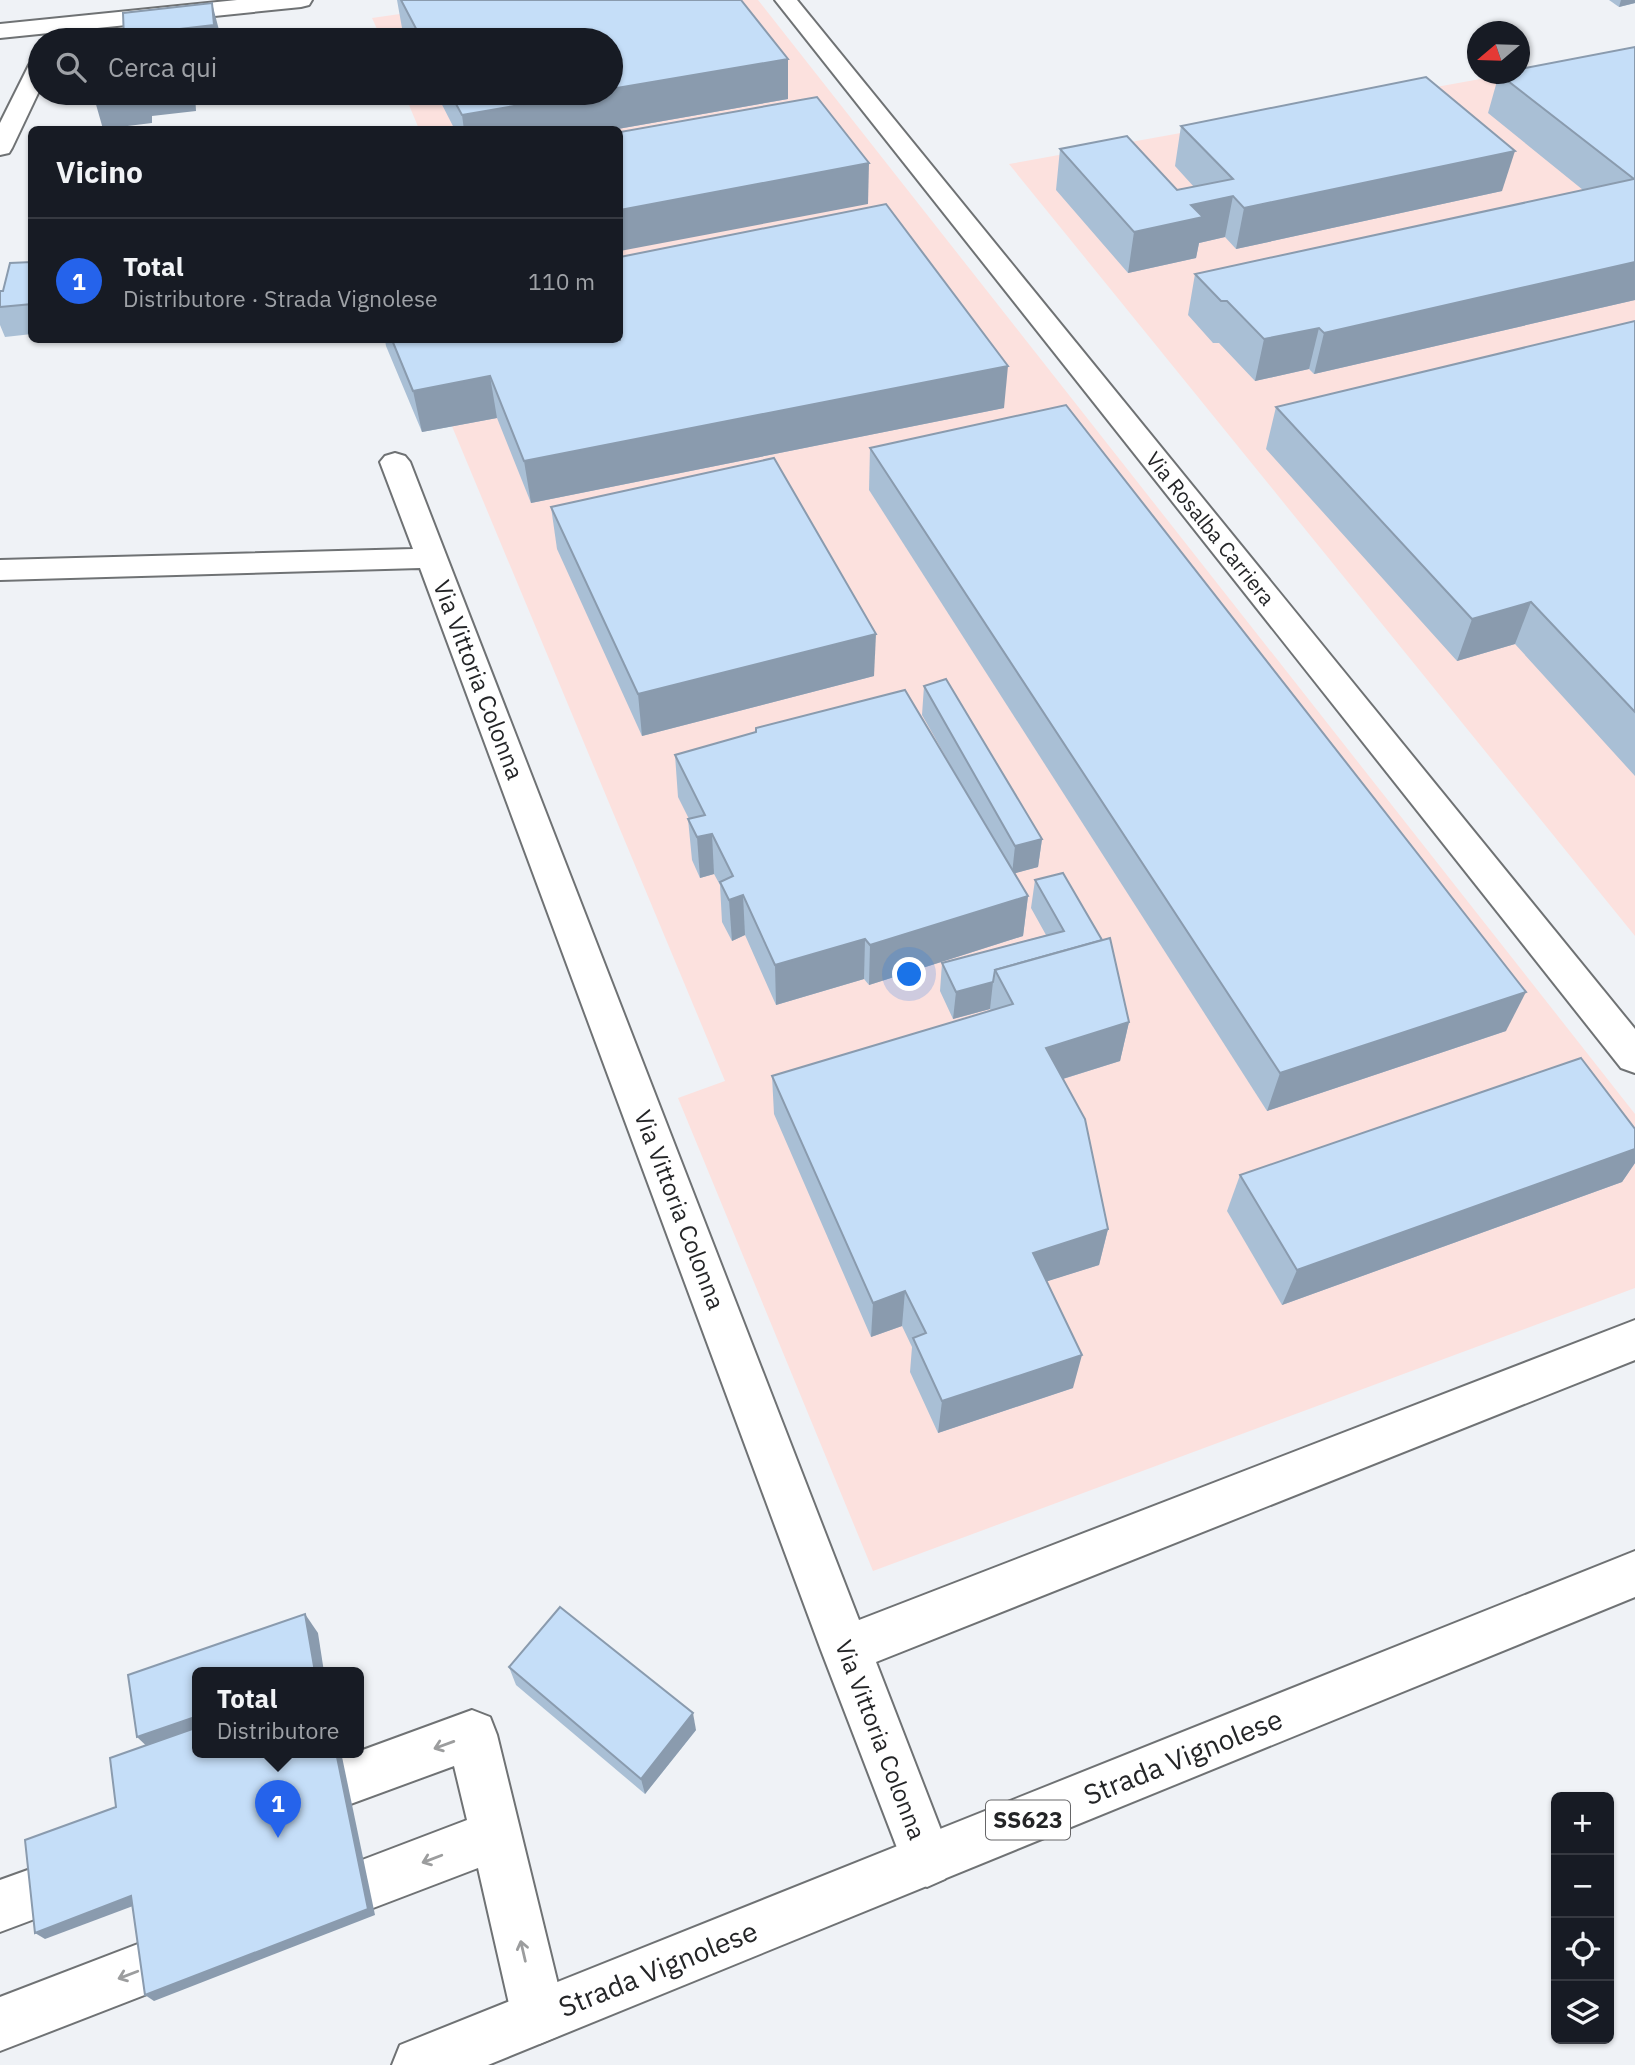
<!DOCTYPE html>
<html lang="it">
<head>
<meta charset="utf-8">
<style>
	:root { --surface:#171b24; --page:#20242c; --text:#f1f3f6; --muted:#9ea1a6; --line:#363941; --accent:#2563eb }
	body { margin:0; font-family:"IBM Plex Sans",sans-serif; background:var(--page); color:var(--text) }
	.controls { position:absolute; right:21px; bottom:21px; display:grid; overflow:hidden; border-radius:10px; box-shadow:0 2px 5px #0004 }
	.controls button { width:63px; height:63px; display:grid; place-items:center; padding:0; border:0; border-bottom:2px solid var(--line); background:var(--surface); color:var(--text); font:35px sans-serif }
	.compass { position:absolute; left:1467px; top:21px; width:63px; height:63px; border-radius:50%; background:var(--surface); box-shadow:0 2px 5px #0004; rotate:251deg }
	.you { position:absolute; left:910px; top:975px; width:24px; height:24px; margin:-18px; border:5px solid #fff; border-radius:50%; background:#1a73e8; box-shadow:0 0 0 10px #1a73e833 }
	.badge { display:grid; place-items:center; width:46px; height:46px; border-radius:50%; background:var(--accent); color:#fff; font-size:23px; font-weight:700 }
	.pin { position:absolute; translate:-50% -58px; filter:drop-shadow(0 2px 4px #0008) }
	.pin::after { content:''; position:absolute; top:37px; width:24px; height:21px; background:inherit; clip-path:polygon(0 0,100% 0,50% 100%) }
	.popup { position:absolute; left:192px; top:1667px; width:172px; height:91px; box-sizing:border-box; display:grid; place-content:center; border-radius:10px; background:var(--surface); filter:drop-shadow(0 2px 5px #0005); font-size:23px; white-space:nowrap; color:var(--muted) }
	.popup b { font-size:26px; color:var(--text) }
	.popup::after { content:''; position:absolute; left:50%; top:100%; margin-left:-14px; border:14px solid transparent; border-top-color:var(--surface) }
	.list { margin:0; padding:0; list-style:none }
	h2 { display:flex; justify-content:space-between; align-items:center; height:91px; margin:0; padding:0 28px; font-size:30px }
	h2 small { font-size:23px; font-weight:400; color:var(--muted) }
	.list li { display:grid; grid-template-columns:46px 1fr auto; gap:21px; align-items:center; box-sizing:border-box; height:126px; padding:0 28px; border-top:2px solid var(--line) }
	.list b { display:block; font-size:26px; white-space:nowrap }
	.list p { margin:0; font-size:23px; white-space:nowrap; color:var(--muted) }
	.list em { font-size:23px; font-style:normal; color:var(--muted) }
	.icon { flex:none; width:38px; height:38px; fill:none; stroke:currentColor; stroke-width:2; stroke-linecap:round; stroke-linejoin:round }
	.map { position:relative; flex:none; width:1635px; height:2065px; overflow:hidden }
	.search { position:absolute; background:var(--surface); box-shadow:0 2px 5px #0004; left:28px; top:28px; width:595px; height:77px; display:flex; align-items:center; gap:18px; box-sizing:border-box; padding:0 24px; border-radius:38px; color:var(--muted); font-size:26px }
	.panel { position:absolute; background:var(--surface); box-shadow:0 2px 5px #0004; left:28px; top:126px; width:595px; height:217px; border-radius:10px }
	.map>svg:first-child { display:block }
</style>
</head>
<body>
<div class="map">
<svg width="1635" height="2065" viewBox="0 0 1635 2065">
	<rect width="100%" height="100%" fill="#eff2f6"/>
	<!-- industrial -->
	<g fill="#fce1de">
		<polygon points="498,0 758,0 1635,1114 1635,1288 873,1571 678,1098 725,1081 416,340 620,340 620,130 419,129 404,93 611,93 611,40 382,40 372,18"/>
		<polygon points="1635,51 1635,936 1009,164"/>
	</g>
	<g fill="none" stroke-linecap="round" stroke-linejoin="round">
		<defs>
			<g id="minor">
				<polygon points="237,0 312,0 309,5 301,7 0,38 0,24"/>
				<polygon points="775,0 797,0 1635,1029 1635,1073 1621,1068"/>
				<polygon points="40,58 40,89 12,148 9,153 0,155 0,123 29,65 32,60"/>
				<polygon points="395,453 405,456 410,462 859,1620 1635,1320 1635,1360 876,1662 953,1861 945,1879 927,1887 909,1879 821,1650 420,568 0,580 0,560 413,549 380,462 385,456"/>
				<polygon points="472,1710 490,1717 497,1735 566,2017 558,2036 539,2044 520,2036 512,2017 478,1868 318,1929 299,1922 292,1903 299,1884 467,1820 454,1766 296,1824 278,1817 271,1799 278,1781"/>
				<polygon points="78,1852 96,1860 104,1878 96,1896 0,1932 0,1880"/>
				<polygon points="190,1924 209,1932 217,1951 209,1970 0,2051 0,1997"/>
			</g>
			<polygon id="major" points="1635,1551 1635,1597 488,2065 392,2065 400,2045"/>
		</defs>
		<!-- minor casing -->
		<use href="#minor" stroke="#6f7274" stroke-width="4"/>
		<!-- major casing -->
		<use href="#major" stroke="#6f7274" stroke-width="4"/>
		<!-- minor -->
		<use href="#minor" fill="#fff" fill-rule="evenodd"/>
		<!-- major -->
		<use href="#major" fill="#fff" fill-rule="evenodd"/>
	</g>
	<!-- wall -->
	<g fill="#a9bfd5">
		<polygon points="397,0 741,0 788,99 612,130 455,130 436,93 611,93 611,40 408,40 402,28"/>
		<polygon points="1609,0 1635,0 1635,3 1619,7"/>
		<polygon points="1635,47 1635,300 1314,374 1309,369 1255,381 1219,343 1213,343 1188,315 1195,274 1583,190 1488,113 1499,74"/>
		<polygon points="1181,126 1502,191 1236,249 1225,237 1199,243 1196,258 1128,273 1056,190 1060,149 1177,190 1194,187 1175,166"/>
		<polygon points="32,262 32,334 5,337 0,325 0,291 3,291"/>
		<polygon points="1635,321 1635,776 1515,644 1457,661 1266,449 1276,407"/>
		<polygon points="385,340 620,340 1004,408 531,503 497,418 422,432 386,346"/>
		<polygon points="870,448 1506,1031 1267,1111 869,490"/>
		<polygon points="551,507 874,676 642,736 557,549"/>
		<polygon points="924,686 1042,839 1038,867 1015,873 1028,896 1023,936 869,985 864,979 776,1005 745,935 732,941 722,922 720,885 714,874 700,878 692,860 688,819 689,819 678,797 675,755 756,732 756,728 960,782 922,715"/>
		<polygon points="1035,880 1129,1022 1120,1061 1063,1079 1108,1229 1099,1265 1047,1281 1073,1388 938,1433 910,1372 912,1347 902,1326 871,1337 774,1114 772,1076 991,1011 990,1009 953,1019 940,991 942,963 1046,935 1031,908"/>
		<polygon points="1635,1129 1635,1163 1622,1182 1282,1305 1227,1211 1240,1175"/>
		<polygon points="509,1667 696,1730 645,1794 516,1685"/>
	</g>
	<!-- shaded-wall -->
	<g fill="#8a9bae">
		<polygon points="1621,0 1635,0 1635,3 1619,7"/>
		<polygon points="212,3 219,30 220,40 134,40 172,30"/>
		<polygon points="788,59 788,99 612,130 464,130 462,115 590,93 611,93 611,89"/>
		<polygon points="144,93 195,93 196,111 152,116 152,123 103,129 95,101"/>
		<polygon points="1515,151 1502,191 1236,249 1244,208"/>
		<polygon points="869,163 868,204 620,251 620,210"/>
		<polygon points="1233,196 1225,237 1199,243 1196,258 1128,273 1134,232 1191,205"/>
		<polygon points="1635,262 1635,300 1314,374 1324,333"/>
		<polygon points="1319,328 1309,369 1255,381 1264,339"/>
		<polygon points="1008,366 1004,408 531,503 524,461"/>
		<polygon points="490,376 497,418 422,432 413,391"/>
		<polygon points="1531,602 1515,644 1457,661 1472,619"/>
		<polygon points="876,634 874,676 642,736 638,694"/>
		<polygon points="712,834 714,874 700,878 697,837"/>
		<polygon points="1042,839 1038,867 1012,874 1015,846"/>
		<polygon points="743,895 745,935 732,941 729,900"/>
		<polygon points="1028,896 1023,936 869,985 870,945"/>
		<polygon points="865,939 864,979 776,1005 775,965"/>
		<polygon points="993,982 990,1009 953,1019 956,992"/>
		<polygon points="1526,992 1506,1031 1267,1111 1280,1073"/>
		<polygon points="1129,1022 1120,1061 1040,1086 1046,1048"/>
		<polygon points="1635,1149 1635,1163 1622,1182 1282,1305 1297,1270"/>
		<polygon points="1108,1229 1099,1265 1026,1288 1033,1253"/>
		<polygon points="905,1291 902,1326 871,1337 873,1303"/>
		<polygon points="1082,1355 1073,1388 938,1433 942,1401"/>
		<polygon points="305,1614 318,1633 324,1672 315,1672"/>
		<polygon points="693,1713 696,1730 645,1794 641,1779"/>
		<polygon points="198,1716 198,1738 155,1754 137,1737"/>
		<polygon points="336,1752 341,1752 375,1915 154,2001 145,1995"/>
		<polygon points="131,1896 141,1903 45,1939 35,1933"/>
	</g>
	<!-- building -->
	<g fill="#c5def8" stroke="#8a9bae" stroke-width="2">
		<polygon points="401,0 741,0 788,59 611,89 611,40 422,40"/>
		<polygon points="212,3 214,25 172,30 172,36 134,40 124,40 123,13"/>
		<polygon points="1635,47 1635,262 1324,333 1319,328 1264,339 1227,301 1221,301 1195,274 1634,179 1499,74 1520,74 1520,69"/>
		<polygon points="1426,77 1515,151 1244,208 1233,196 1191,205 1203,217 1134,232 1060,149 1127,136 1177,190 1233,179 1181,126"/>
		<polygon points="95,93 144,93 144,95 95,101"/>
		<polygon points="450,93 590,93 462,115"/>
		<polygon points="817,97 869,163 620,210 620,132"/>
		<polygon points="886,204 1008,366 524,461 490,376 413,391 392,340 620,340 620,257"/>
		<polygon points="32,262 32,304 0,307 0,291 3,291 10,263"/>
		<polygon points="1635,321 1635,712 1531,602 1472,619 1276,407"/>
		<polygon points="1066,405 1526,992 1280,1073 870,448"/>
		<polygon points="774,458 876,634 638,694 551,507"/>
		<polygon points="946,679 1042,839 1015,846 924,686"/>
		<polygon points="905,690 1028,896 870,945 865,939 775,965 743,895 729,900 720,882 733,876 712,834 697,837 688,819 705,815 675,755 756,732 756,728"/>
		<polygon points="1063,873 1102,940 995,970 993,982 956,992 942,963 1064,931 1035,880"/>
		<polygon points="1110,938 1129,1022 1046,1048 1085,1119 1108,1229 1033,1253 1082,1355 942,1401 913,1338 926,1333 905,1291 873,1303 772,1076 1013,1004 995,970"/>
		<polygon points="1581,1058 1635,1129 1635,1149 1297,1270 1240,1175"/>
		<polygon points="560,1607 693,1713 641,1779 509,1667"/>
		<polygon points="305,1614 315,1672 198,1672 198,1716 137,1737 128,1675"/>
		<polygon points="198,1727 198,1752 336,1752 368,1909 145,1995 131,1896 35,1933 25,1840 116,1807 110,1758"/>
	</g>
	<!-- one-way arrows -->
	<defs><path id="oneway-shaft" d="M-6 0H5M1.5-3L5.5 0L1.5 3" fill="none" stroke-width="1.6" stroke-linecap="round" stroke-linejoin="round" transform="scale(1.75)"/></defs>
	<g stroke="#9c9d9e">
		<use href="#oneway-shaft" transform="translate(444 1745) rotate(160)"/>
		<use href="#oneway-shaft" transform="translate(432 1859) rotate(159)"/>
		<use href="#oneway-shaft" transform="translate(523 1951) rotate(-103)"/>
		<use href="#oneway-shaft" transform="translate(128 1975) rotate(159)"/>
	</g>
	<g text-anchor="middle" stroke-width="5" stroke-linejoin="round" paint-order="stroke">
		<!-- far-street labels -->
		<g font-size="21" fill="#242527" stroke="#fff">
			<text transform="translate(1210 529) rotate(51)" y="7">Via Rosalba Carriera</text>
		</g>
		<!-- shield labels -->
		<rect fill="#fff" stroke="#666668" stroke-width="2" x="986" y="1800.5" width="84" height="39" rx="5"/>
		<g font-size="23" font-weight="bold" fill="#242527">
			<text x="1028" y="1828">SS623</text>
		</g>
		<!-- street labels -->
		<g font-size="24" fill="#242527" stroke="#fff">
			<text transform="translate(478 680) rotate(69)" y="8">Via Vittoria Colonna</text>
			<text transform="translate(679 1210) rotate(69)" y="8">Via Vittoria Colonna</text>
			<text transform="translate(880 1740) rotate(69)" y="8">Via Vittoria Colonna</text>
		</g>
		<!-- near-street labels -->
		<g font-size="28" fill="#242527" stroke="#fff">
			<text transform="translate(1183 1757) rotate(-22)" y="10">Strada Vignolese</text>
			<text transform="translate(658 1969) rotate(-22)" y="10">Strada Vignolese</text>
		</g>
	</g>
</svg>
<div class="controls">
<button>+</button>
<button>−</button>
<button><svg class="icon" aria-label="locate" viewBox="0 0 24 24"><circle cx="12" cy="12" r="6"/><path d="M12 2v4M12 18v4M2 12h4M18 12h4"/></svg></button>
<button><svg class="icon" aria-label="layers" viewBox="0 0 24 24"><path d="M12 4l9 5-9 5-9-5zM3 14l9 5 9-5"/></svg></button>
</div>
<svg class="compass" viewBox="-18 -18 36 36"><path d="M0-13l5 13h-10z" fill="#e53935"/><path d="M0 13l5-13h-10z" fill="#9ea1a6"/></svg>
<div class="you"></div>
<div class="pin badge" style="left:278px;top:1838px">1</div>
<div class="popup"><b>Total</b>Distributore</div>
<div class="search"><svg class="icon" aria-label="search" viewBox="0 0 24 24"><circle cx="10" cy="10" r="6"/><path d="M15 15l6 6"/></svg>Cerca qui</div>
<section class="panel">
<h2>Vicino<small></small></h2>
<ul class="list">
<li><span class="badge">1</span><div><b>Total</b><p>Distributore · Strada Vignolese</p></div><em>110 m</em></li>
</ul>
</section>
</div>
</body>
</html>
